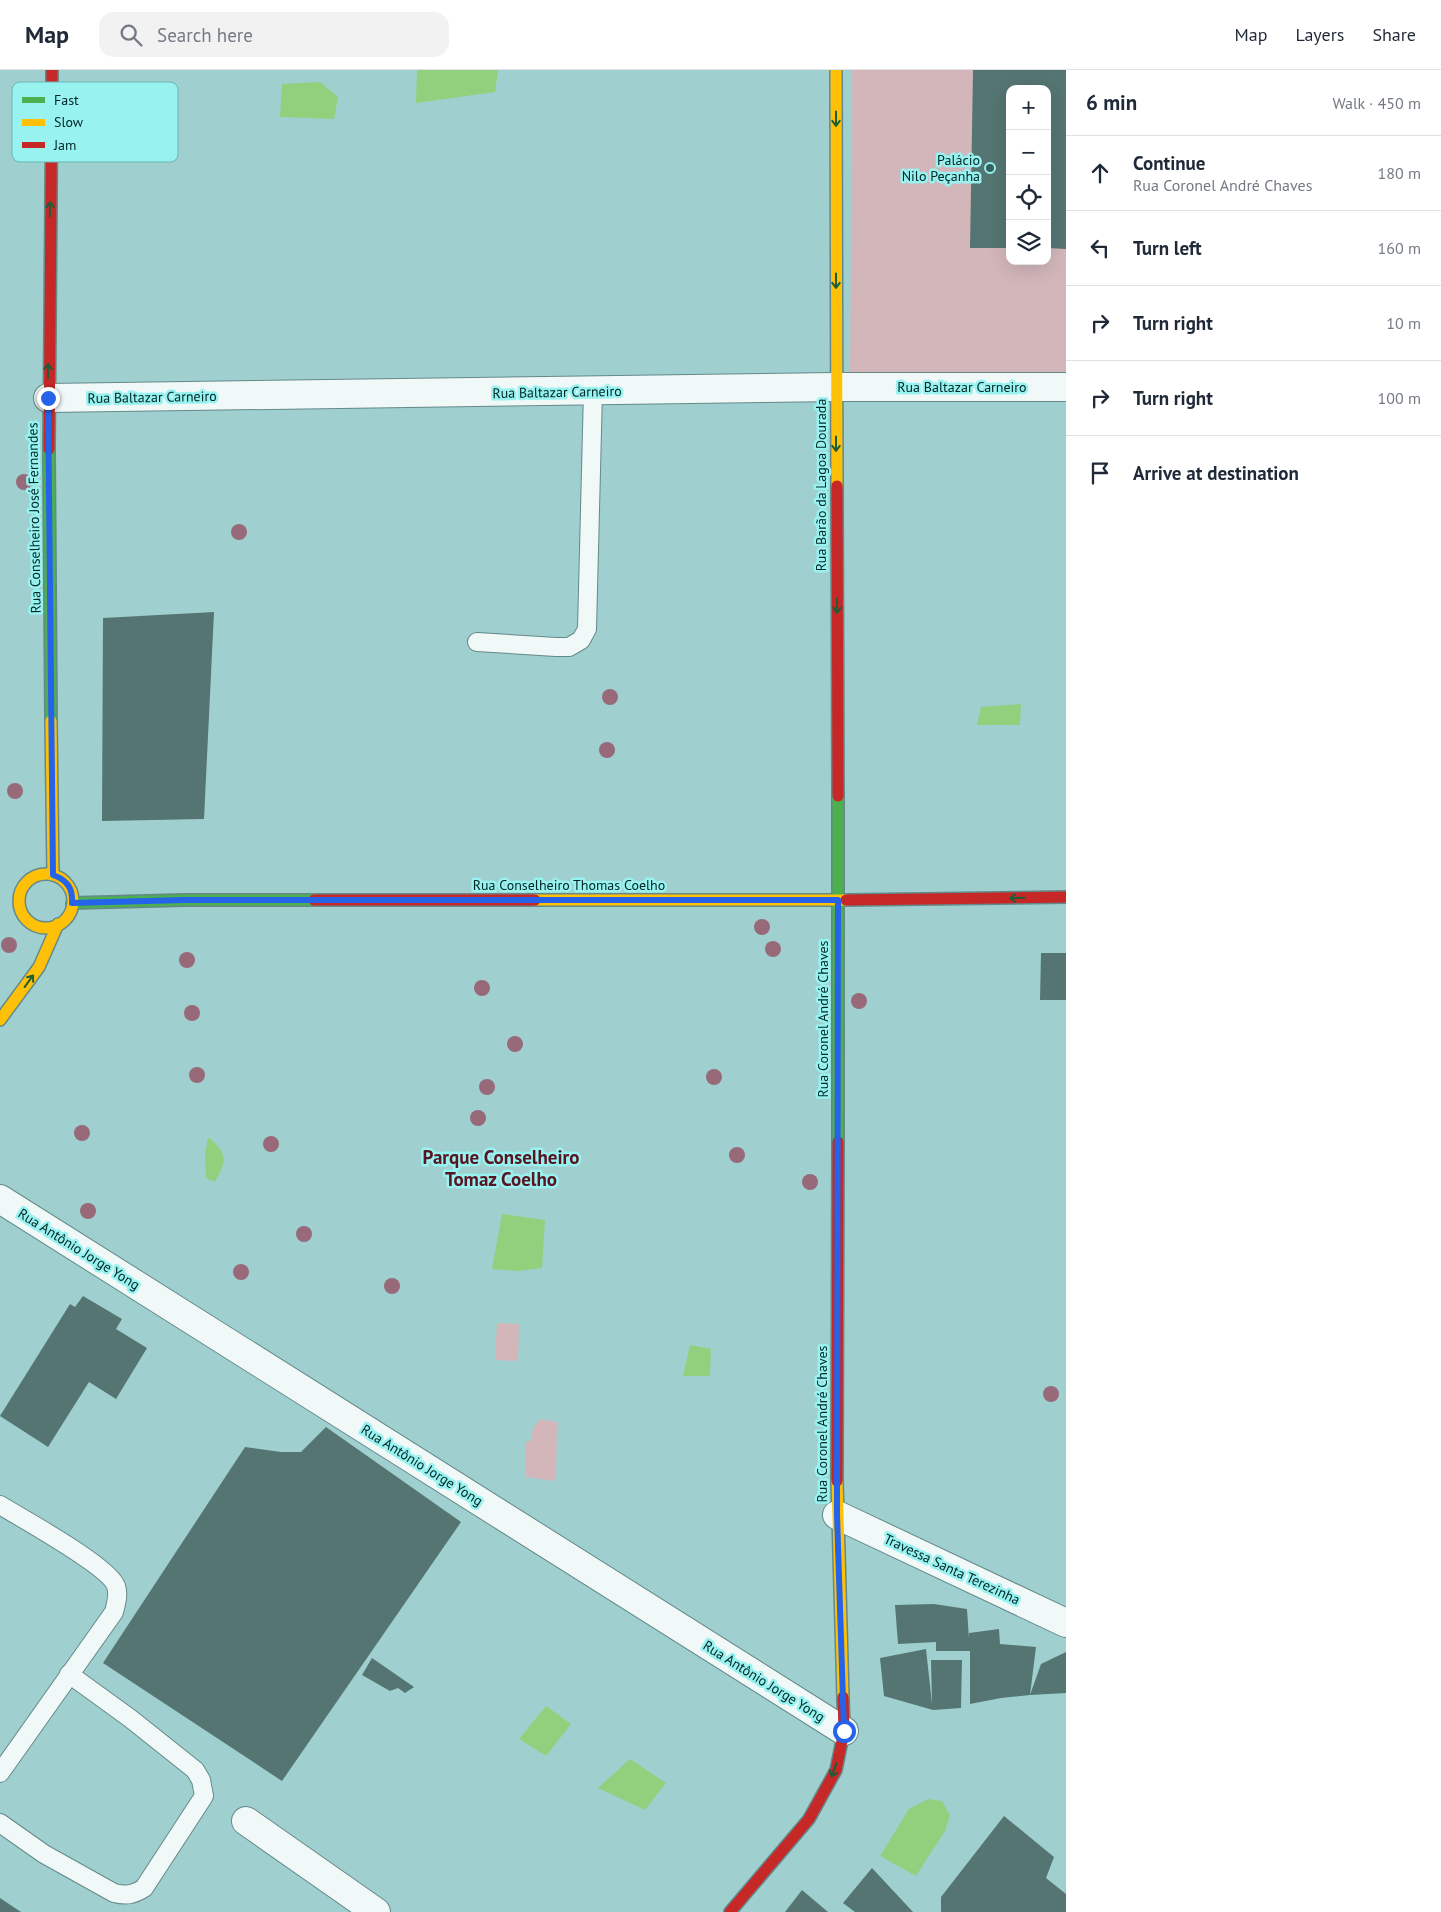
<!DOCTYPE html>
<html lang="en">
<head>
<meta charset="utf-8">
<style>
	:root { --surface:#fff; --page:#f2f2f3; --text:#1f2937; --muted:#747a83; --line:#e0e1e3 }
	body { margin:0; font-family:"PT Sans",sans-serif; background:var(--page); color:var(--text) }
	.controls { position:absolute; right:15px; top:15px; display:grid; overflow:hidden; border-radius:10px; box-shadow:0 5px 20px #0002 }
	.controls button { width:45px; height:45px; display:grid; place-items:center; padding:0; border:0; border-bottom:1px solid var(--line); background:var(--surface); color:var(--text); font:25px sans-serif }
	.stop { position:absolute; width:15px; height:15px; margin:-11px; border:4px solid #2563eb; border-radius:50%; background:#fff }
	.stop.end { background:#2563eb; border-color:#fff; box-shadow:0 1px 5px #0008 }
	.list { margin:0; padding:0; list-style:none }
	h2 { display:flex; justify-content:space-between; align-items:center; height:65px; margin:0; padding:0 20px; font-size:21px }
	h2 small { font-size:16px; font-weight:400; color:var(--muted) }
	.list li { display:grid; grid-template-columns:32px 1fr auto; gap:15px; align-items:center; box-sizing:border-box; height:75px; padding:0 20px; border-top:1px solid var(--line) }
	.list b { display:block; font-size:19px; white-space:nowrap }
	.list p { margin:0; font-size:16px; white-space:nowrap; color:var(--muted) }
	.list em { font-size:16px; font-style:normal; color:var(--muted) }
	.icon { flex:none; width:28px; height:28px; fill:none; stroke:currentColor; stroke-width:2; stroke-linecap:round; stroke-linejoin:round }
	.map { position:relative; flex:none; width:1066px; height:1842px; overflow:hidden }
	header { display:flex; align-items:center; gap:30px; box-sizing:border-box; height:70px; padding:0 25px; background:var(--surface); border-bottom:1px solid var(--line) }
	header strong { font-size:24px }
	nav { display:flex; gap:28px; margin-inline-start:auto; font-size:18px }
	.search { width:350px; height:45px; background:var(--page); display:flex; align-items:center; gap:12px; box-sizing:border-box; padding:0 18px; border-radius:15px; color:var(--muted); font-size:19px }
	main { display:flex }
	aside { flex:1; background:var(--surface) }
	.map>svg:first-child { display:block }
</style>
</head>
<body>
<header>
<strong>Map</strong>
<div class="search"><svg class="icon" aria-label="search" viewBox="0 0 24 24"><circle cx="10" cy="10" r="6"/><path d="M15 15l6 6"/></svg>Search here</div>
<nav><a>Map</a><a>Layers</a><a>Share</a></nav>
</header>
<main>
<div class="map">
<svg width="1066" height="1842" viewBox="0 0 1066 1842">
	<rect width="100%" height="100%" fill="#9fd0cf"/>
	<!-- green -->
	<g fill="#d2b6ba" fill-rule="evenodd">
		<path d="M852 0H1066V305L850 304ZM1010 19H1047V191H1010Z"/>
		<polygon points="497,1253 519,1254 518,1291 495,1290"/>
		<polygon points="540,1349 557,1352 556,1411 526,1407 526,1372 531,1370 533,1358"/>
	</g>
	<!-- water -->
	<g fill="#92d07e">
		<polygon points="417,0 498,0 495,22 416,33"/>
		<polygon points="320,12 338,27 334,49 280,47 282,14"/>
		<polygon points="1021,634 1020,655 977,655 981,637"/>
		<path d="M208 1067C228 1083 227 1091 215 1112L206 1108 205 1086Z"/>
		<polygon points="502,1144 545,1150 542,1198 519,1201 492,1199"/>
		<polygon points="690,1275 711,1279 710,1306 683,1306"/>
		<polygon points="546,1636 571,1654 546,1686 519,1669"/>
		<polygon points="630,1689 666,1713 645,1740 598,1718"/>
		<polygon points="928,1729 942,1731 950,1745 945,1761 916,1806 880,1786 909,1739"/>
	</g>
	<!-- building -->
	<g fill="#557572">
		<polygon points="973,0 1066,0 1066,179 1047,178 1047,19 1010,19 1010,178 970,178"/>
		<polygon points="214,542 204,749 102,751 103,548"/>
		<polygon points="1041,883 1066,883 1066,930 1040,930"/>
		<polygon points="83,1226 122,1249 116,1259 147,1278 116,1329 89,1312 48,1377 0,1346 70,1234 75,1237"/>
		<polygon points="326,1357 461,1452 282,1711 103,1593 245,1377 281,1382 301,1382"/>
		<polygon points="934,1534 967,1539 969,1569 969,1563 999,1559 1000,1574 1036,1577 1030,1625 1001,1628 970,1634 970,1581 936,1581 936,1572 898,1574 895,1535"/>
		<polygon points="926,1579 932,1634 931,1590 962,1590 961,1638 933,1640 884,1626 880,1588"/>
		<polygon points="1066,1582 1066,1623 1030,1625 1041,1594"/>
		<polygon points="372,1588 414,1617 405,1623 398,1618 390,1621 362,1605"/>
		<polygon points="1004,1746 1054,1787 1046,1808 1066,1824 1066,1842 941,1842 941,1827"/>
		<polygon points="872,1798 913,1842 855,1842 843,1833"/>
		<polygon points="802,1820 828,1842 785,1842"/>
		<polygon points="0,1828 21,1842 0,1842"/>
	</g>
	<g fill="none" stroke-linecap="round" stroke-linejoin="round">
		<defs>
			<g id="lane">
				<polyline points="477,572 556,577 569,577 581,570 587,559 593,321"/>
				<path d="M0 1435C21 1448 109 1496 116 1516 119 1525 116 1534 114 1542L0 1703"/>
				<path d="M0 1753 44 1784 114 1823C126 1826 133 1825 144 1818L204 1726 201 1710 195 1700 131 1649 69 1604"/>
			</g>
			<g id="street">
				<polyline points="48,328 836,317 1066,317"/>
				<polyline points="0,1129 844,1661"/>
				<polyline points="837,1445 1066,1553"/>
				<polyline points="246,1751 376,1842"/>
			</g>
			<g id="fast">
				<polyline points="49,379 51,651"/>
				<polyline points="72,833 184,830 314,830"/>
				<polyline points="838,1072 838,726"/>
			</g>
			<g id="slow">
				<polyline points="836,0 837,416"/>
				<polyline points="51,651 53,805"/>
				<circle cx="46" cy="831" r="27"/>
				<polyline points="535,830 846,830"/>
				<polyline points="0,950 39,897 58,854"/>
				<polyline points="837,1411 843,1627"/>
			</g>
			<g id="jam">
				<polyline points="49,379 52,0"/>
				<polyline points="837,416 838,726"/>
				<polyline points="314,830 535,830"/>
				<polyline points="846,830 1066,827"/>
				<polyline points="837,1411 838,1072"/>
				<polyline points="730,1842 809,1749 836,1700 844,1661 843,1627"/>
			</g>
		</defs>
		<!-- lane casing -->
		<use href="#lane" stroke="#658989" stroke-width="20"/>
		<!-- street casing -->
		<use href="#street" stroke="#658989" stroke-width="30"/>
		<!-- fast casing -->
		<use href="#fast" stroke="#658989" stroke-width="14"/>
		<!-- slow casing -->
		<use href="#slow" stroke="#658989" stroke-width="14"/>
		<!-- jam casing -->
		<use href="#jam" stroke="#658989" stroke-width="14"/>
		<!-- lane -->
		<use href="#lane" stroke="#f1f8f8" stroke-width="18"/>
		<!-- street -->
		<use href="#street" stroke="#f1f8f8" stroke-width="28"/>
		<!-- fast -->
		<use href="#fast" stroke="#4caf50" stroke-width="11"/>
		<!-- slow -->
		<use href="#slow" stroke="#ffc107" stroke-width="11"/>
		<!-- jam -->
		<use href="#jam" stroke="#c62828" stroke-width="11"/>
	</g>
	<!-- trees -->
	<g fill="#976979">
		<circle cx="24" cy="412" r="8"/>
		<circle cx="239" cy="462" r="8"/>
		<circle cx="610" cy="627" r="8"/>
		<circle cx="607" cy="680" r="8"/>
		<circle cx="15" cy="721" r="8"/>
		<circle cx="762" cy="857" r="8"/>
		<circle cx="9" cy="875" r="8"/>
		<circle cx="773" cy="879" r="8"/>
		<circle cx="187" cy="890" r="8"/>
		<circle cx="482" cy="918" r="8"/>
		<circle cx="859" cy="931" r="8"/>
		<circle cx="192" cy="943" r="8"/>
		<circle cx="515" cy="974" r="8"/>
		<circle cx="197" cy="1005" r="8"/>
		<circle cx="714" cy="1007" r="8"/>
		<circle cx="487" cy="1017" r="8"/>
		<circle cx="478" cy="1048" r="8"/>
		<circle cx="82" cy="1063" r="8"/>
		<circle cx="271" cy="1074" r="8"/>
		<circle cx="737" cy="1085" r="8"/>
		<circle cx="810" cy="1112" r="8"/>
		<circle cx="88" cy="1141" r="8"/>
		<circle cx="304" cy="1164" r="8"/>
		<circle cx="241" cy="1202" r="8"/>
		<circle cx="392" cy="1216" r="8"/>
		<circle cx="1051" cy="1324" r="8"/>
	</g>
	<!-- one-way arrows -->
	<defs><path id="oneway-shaft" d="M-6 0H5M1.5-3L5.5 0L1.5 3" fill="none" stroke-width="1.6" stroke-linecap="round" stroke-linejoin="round" transform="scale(1.25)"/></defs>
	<g stroke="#1e5d36">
		<use href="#oneway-shaft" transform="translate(836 49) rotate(90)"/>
		<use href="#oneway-shaft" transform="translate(50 139) rotate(-89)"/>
		<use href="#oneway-shaft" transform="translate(836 211) rotate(90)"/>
		<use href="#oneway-shaft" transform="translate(48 301) rotate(-89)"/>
		<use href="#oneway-shaft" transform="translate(836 374) rotate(90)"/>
		<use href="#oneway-shaft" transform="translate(837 536) rotate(90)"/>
		<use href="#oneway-shaft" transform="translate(1017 828) rotate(179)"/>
		<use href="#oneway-shaft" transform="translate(29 911) rotate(-54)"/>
		<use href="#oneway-shaft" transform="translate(834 1700) rotate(110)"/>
	</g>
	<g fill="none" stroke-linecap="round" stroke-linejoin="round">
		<!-- route -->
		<path stroke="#2563eb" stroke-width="6" d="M48 328 53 805C67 810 73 818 72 833L184 830H838L837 1445 844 1661"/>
	</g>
	<!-- markers -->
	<circle fill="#386260" stroke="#97f2f0" stroke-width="2" cx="990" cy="98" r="5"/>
	<g text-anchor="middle" stroke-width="5" stroke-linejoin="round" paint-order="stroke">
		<!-- poi labels -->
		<g font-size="14" fill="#002625" stroke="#97f2f0" text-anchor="end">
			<text x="980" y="95">Palácio<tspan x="980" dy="16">Nilo Peçanha</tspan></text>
		</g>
		<!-- street labels -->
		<g font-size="14" fill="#002625" stroke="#97f2f0">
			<text x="962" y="322">Rua Baltazar Carneiro</text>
			<text transform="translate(557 322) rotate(-1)" y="5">Rua Baltazar Carneiro</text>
			<text transform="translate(152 327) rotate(-1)" y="5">Rua Baltazar Carneiro</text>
			<text transform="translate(821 415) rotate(-90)" y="5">Rua Barão da Lagoa Dourada</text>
			<text transform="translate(34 448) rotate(-91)" y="5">Rua Conselheiro José Fernandes</text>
			<text x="569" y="820">Rua Conselheiro Thomas Coelho</text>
			<text transform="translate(823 949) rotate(-90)" y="5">Rua Coronel André Chaves</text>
			<text transform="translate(79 1179) rotate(32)" y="5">Rua Antônio Jorge Yong</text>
			<text transform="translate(822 1354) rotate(-90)" y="5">Rua Coronel André Chaves</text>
			<text transform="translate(422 1395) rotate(32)" y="5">Rua Antônio Jorge Yong</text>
			<text transform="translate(952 1499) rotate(25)" y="5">Travessa Santa Terezinha</text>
			<text transform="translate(764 1611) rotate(32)" y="5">Rua Antônio Jorge Yong</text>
		</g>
		<!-- district labels -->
		<g font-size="19" font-weight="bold" fill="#591421" stroke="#97f2f0">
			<text x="501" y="1094">Parque Conselheiro<tspan x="501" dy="22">Tomaz Coelho</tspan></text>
		</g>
	</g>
	<!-- legend -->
	<rect x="12" y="12" width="166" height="80" rx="8" fill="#97f2f0" stroke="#6ab5b3" stroke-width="1"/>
	<rect x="22" y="27" width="23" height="6" fill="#4caf50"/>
	<rect x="22" y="49" width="23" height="7" fill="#ffc107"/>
	<rect x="22" y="72" width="23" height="6" fill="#c62828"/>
	<g font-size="14" fill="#002625">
		<text x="54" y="35">Fast</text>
		<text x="54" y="57">Slow</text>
		<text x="54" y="80">Jam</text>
	</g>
</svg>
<div class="controls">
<button>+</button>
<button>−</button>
<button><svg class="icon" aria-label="locate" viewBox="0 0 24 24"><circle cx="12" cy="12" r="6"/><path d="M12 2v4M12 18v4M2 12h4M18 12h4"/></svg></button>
<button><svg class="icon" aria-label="layers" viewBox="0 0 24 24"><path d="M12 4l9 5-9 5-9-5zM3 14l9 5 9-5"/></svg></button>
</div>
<div class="stop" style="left:844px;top:1661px"></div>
<div class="stop end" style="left:48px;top:328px"></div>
</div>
<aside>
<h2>6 min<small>Walk · 450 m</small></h2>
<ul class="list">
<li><svg class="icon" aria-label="ahead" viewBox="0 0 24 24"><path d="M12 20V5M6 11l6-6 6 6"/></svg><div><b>Continue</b><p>Rua Coronel André Chaves</p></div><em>180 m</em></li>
<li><svg class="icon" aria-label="left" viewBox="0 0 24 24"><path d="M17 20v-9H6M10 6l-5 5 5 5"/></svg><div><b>Turn left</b></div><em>160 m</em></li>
<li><svg class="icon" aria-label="right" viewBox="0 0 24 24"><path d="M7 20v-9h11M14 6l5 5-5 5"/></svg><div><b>Turn right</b></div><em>10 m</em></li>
<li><svg class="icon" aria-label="right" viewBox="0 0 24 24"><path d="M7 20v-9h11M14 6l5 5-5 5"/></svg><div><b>Turn right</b></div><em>100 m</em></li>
<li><svg class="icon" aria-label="arrive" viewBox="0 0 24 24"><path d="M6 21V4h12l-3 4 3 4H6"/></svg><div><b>Arrive at destination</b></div></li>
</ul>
</aside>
</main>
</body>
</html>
